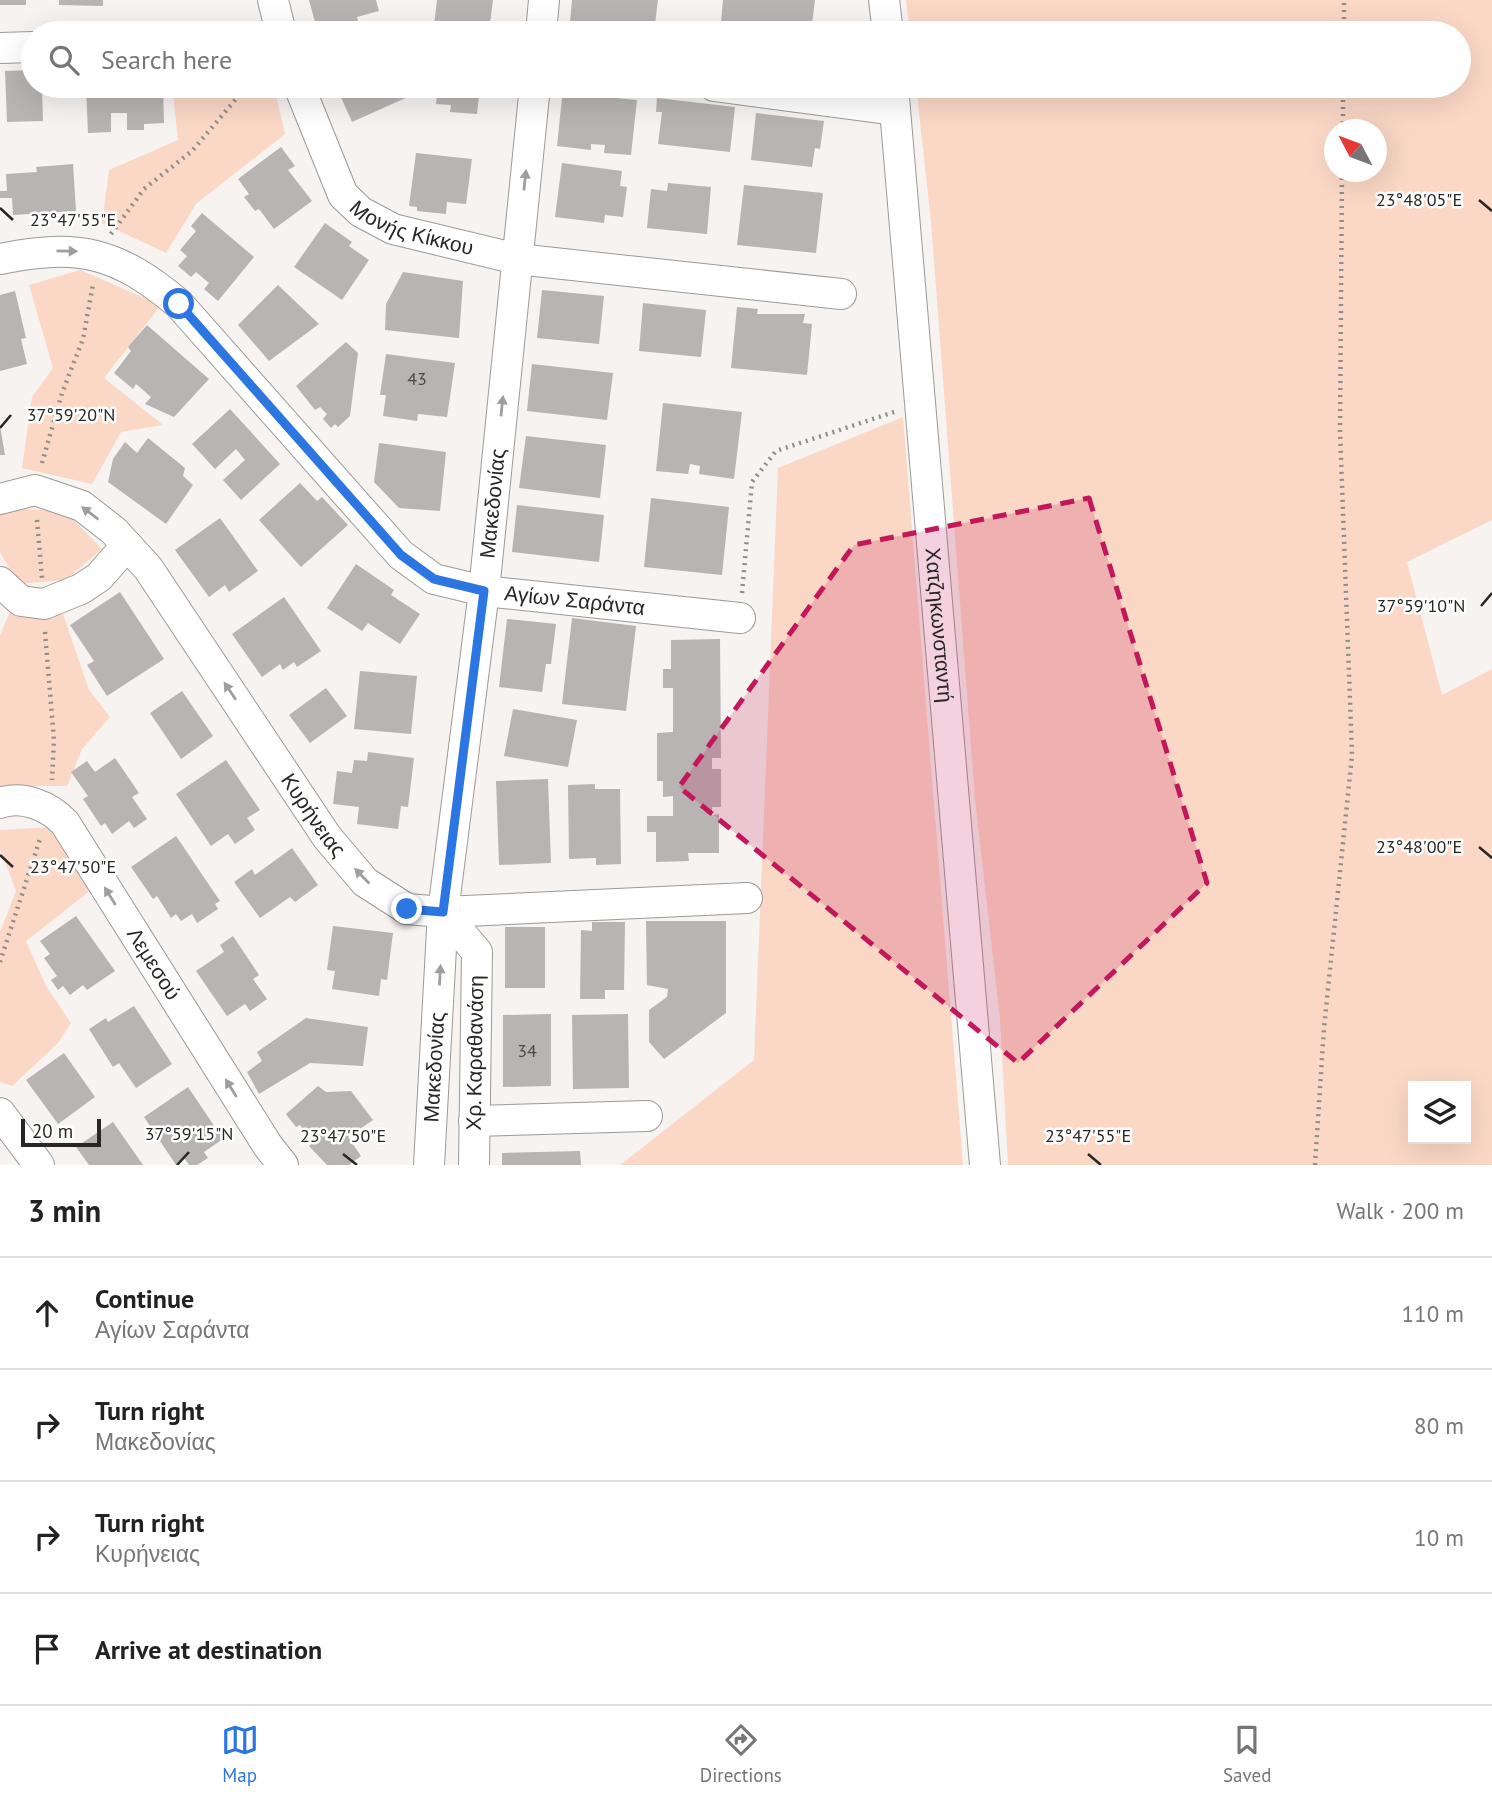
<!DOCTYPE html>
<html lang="en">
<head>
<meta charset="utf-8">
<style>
	:root { --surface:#fff; --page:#f2f2f2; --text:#222; --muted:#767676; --line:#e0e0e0; --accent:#2c76e2 }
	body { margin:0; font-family:"PT Sans",sans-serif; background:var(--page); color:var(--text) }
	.controls { position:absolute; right:21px; bottom:21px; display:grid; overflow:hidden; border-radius:0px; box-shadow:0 7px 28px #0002 }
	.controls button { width:63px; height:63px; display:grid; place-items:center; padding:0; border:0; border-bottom:2px solid var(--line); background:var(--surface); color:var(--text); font:35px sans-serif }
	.compass { position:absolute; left:1324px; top:119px; width:63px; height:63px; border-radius:50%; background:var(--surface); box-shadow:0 7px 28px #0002; rotate:311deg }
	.scale { position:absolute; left:21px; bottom:18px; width:80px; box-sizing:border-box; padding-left:7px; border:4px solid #282726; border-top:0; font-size:19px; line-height:24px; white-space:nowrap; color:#282726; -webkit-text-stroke:5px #fff; paint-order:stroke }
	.stop { position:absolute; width:21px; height:21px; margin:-16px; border:5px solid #2c76e2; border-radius:50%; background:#fff }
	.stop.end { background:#2c76e2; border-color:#fff; box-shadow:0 2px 7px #0008 }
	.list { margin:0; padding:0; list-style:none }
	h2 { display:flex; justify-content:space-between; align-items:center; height:91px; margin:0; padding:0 28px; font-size:30px }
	h2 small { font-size:23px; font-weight:400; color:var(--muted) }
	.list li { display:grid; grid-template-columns:46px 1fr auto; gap:21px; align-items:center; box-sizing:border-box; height:112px; padding:0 28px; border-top:2px solid var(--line) }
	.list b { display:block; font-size:26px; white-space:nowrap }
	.list p { margin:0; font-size:23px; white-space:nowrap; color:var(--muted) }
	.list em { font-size:23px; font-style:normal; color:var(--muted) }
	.icon { flex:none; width:38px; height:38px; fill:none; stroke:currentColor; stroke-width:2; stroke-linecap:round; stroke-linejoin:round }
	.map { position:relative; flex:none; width:1492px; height:1165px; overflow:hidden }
	.search { position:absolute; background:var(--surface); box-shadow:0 7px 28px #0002; left:21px; right:21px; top:21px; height:77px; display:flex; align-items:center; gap:18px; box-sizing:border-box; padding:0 24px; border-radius:38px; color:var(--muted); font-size:26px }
	.sheet { height:539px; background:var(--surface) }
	nav { display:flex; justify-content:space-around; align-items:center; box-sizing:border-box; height:98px; border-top:2px solid var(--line); background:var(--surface); font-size:19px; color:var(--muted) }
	nav a { display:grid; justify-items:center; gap:4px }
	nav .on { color:var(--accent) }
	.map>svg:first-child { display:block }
</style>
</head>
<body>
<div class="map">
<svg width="1492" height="1165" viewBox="0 0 1492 1165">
	<rect width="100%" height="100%" fill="#f6f3f1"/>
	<!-- green -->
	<g fill="#fbd8c6" fill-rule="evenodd">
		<path d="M906 0H1492V520L1407 562 1442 695 1492 669V1165H1008L1000 1019 975 800 931 222 916 86H1459V33H910ZM1334 130H1376V172H1334ZM1413 1086H1466V1139H1413Z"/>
		<polygon points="172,86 274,86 285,134 196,204 166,253 102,223 109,170 178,140"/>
		<polygon points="80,270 161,305 104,378 163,425 121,432 92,484 22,468 32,397 53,368 29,285"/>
		<polygon points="903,417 963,1165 620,1165 754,1060 778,468"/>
		<polygon points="14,508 66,512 102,549 66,580 18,584 0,552 0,515"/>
		<polygon points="10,611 63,614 89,690 110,717 82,749 67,786 0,786 0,636"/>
		<polygon points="54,827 91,890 26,941 46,986 71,1023 58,1043 12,1086 0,1082 0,932 16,891 0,849 0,830"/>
	</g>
	<!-- building -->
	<g fill="#b7b4b3">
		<rect x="0" y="0" width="26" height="5"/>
		<polygon points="59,0 103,0 103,6 59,5"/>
		<polygon points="309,0 376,0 379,11 357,17 360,29 346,33 318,33"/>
		<polygon points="437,0 493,0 489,31 434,25"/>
		<polygon points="572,0 658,0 654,32 594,33 595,25 570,22"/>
		<polygon points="723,0 815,0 811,33 720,33"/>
		<polygon points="33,70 33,86 42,86 43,121 7,122 5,71"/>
		<polygon points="94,86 163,86 164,123 144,124 144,130 127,130 127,113 111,113 111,132 88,133 86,87"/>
		<polygon points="336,86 406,86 410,96 352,122"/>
		<polygon points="438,86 480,86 477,114 450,112 451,105 436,104"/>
		<polygon points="563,88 617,93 616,98 637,100 631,155 604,153 605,145 591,144 591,150 557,146"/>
		<polygon points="657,98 735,107 730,152 658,144 662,112 656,112"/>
		<polygon points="756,113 824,121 820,149 815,148 812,167 751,160"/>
		<polygon points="281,147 295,166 288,170 312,201 274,229 259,209 255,211 244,197 249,194 238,179"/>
		<polygon points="416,153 472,159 466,204 447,202 446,214 417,211 417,207 409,206"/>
		<polygon points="562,163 622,171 620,186 627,187 623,217 605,215 604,223 555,217"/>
		<polygon points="73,164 76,211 13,215 12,198 0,198 0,191 7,191 6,174 37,172 36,167"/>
		<polygon points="668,183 711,187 707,234 647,228 651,189 667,191"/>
		<polygon points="744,185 823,193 816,253 737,245"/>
		<polygon points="202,213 254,257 218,301 204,289 209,283 196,272 191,277 178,266 187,256 180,250 196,231 191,226"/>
		<polygon points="325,223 352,242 349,246 369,260 342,300 294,267"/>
		<polygon points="403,272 463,281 459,338 385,330 386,304"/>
		<polygon points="278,285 319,324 269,361 238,325"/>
		<polygon points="542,290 604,296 599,344 537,338"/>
		<polygon points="15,291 26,338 21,339 27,364 0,371 0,295"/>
		<polygon points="643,303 706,310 701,357 639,351"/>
		<polygon points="737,307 758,309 757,314 805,314 803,323 812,324 807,375 731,368"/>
		<polygon points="147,325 209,379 174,417 145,404 151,397 136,384 133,389 114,373 131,351 128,347"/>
		<polygon points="346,342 358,353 350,416 338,427 335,424 331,428 323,419 327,414 320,407 315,410 296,386"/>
		<polygon points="386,354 455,363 447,417 418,414 417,421 383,416 386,395 380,395"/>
		<polygon points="532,364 613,373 607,420 527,411"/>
		<polygon points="663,403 742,412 734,479 699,474 700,466 690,464 688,474 656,471"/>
		<polygon points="230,409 280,464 241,500 223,480 245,460 236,449 215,469 192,444"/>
		<polygon points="0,426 5,455 0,455"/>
		<polygon points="526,436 606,445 600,498 519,488"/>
		<polygon points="148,438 185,468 183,476 193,485 166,524 108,482 113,459 125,442 137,453"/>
		<polygon points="379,443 446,452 440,511 399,508 374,482"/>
		<polygon points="300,483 317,501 322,497 348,525 301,567 259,520"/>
		<polygon points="651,498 729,507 722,575 644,567"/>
		<polygon points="517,505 604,515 599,562 512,552"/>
		<polygon points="220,518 258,571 229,592 225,585 209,597 175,550"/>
		<polygon points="356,564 394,590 391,595 420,614 400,644 368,623 362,631 327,608"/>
		<polygon points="120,592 164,659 107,696 87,665 94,661 70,625"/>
		<polygon points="284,597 321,651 297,667 294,662 283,670 280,664 262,677 232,634"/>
		<polygon points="572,618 636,626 626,711 562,704"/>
		<polygon points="507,619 556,624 551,664 546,664 542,692 499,687"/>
		<polygon points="720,639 721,758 712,758 712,769 721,769 721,807 712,807 712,815 719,814 719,853 688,853 689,861 656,862 656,832 647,832 647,816 673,816 673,796 663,797 663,781 657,781 657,733 673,732 673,688 663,688 663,669 671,669 671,640"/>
		<polygon points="360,671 417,676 411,734 354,729"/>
		<polygon points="326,688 347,716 310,743 289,715"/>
		<polygon points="182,691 213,736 181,759 150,713"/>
		<polygon points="513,709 577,720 568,767 504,756"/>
		<polygon points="368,752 414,758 408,807 401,806 398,829 357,824 359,807 333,804 337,771 352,773 354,760 367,761"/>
		<polygon points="115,758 139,793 132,797 147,819 134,828 129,821 112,834 105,823 101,826 83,799 88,796 71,772 87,761 95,772"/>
		<polygon points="226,760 260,810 247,818 255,830 235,844 228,834 211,846 176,794"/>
		<polygon points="548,779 551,863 499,865 496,781"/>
		<polygon points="595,784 595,789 620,789 621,864 596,865 596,858 569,859 568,785"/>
		<polygon points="176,836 220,901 215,904 218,909 197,923 192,914 181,921 176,914 171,918 157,896 153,899 131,867"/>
		<polygon points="292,848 318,885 295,902 290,897 260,918 234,882 252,869 255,875"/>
		<polygon points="76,916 115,971 87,990 83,985 70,995 63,986 58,990 51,980 57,976 44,958 50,954 40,941"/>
		<polygon points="646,921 726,921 726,1013 664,1059 649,1042 649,1010 667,997 668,989 647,985"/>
		<polygon points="592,922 625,922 624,990 605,990 605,999 580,999 581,930 592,931"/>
		<polygon points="333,926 393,933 387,980 381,979 379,996 332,989 335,971 327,970"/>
		<rect x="505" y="927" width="40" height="61"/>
		<polygon points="233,936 259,975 253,979 267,999 250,1011 245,1004 227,1016 196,971 224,952 220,945"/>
		<polygon points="134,1006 172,1064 136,1088 119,1063 113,1067 89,1029 106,1018 108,1022"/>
		<polygon points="551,1014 551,1086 503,1087 503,1015"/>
		<polygon points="628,1014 629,1088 573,1089 572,1015"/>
		<polygon points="306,1018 368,1027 363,1066 310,1063 259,1094 247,1072 262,1061 257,1052"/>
		<polygon points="64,1053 95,1097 58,1124 26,1080"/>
		<polygon points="318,1086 326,1092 351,1091 373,1120 348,1137 361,1156 349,1165 327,1165 309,1146 314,1142 300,1125 296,1127 286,1114"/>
		<polygon points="188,1087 223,1139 204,1152 208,1158 197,1165 189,1165 185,1159 176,1165 144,1117"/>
		<polygon points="113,1122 143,1165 89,1165 76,1147"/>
		<polygon points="580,1151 581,1165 502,1165 502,1153"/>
	</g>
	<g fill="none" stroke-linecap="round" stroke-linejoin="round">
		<defs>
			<g id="minor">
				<polyline points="273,0 281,33"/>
				<polyline points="884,0 888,33"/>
				<polyline points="541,33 544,0"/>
				<polyline points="0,48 33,47"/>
				<path id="s1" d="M299 86 343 195 361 212 393 229 517 259 841 294"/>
				<polyline points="714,86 895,110"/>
				<path id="s2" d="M893 86 985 1165"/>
				<path id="s3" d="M0 259C79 243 117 252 179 304L401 555 434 579 484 591 740 618"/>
				<path id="s4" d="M0 499 35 490 82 506 114 531 148 568 327 837 365 882 407 909 443 912 747 898"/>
				<polyline points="0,582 21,601 44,604 81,589 99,577 127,545"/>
				<path id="s5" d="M0 803C23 795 49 806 65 823L268 1146 283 1165"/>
				<polyline points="443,912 477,952 474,1165"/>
				<polyline points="0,1113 39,1165"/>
				<polyline points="474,1121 647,1116"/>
				<path id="s6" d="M429 1165 443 912 484 591 535 86"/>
			</g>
		</defs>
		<!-- minor casing -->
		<use href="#minor" stroke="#9c9997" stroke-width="32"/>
		<!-- path -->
		<g stroke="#8f8d8c" stroke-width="4.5" stroke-dasharray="2 5" stroke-linecap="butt">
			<polyline points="1344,33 1344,0"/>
			<polyline points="1343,130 1343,86"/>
			<polyline points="111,234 144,189 192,151 247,86"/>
			<polyline points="42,463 62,393 83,339 93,284"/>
			<polyline points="37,520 42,578"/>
			<polyline points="742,593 752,482 776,451 894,412"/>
			<polyline points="45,632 54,740 52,780"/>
			<polyline points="0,962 41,836"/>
			<polyline points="1315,1165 1324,1028 1352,755 1340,430 1342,172"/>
		</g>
		<!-- minor -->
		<use href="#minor" stroke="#fff" stroke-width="30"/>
	</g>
	<!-- one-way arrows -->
	<defs><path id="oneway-solid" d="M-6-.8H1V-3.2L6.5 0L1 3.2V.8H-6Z" transform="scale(1.75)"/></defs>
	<g fill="#9e9e9d">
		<use href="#oneway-solid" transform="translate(525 180) rotate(-84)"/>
		<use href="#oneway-solid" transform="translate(67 251) rotate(1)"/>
		<use href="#oneway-solid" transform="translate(502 406) rotate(-84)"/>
		<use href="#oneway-solid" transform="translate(90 513) rotate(-143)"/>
		<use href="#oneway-solid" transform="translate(230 691) rotate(-124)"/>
		<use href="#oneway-solid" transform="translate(362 876) rotate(-134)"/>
		<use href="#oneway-solid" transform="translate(110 896) rotate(-122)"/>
		<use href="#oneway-solid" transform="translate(440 975) rotate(-87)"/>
		<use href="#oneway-solid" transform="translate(231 1088) rotate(-122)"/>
	</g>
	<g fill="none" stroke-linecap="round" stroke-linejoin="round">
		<!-- route -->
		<polyline stroke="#2c76e2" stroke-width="9" points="179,304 401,555 434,579 484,591 443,912 407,909"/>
	</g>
	<!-- marked area -->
	<path fill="#c2185b" fill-opacity="0.2" stroke="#c2185b" stroke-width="5" stroke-dasharray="14 9" stroke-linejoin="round" d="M1089 498 1207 883 1018 1063 679 787 854 545Z"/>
	<!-- ticks -->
	<path fill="none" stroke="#282726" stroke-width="2.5" d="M1479 200 1492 211M0 208 13 220M0 428 11 415M1481 606 1492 593M1479 847 1492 858M0 855 13 867M343 1154 357 1165M1088 1154 1101 1165M177 1165 189 1152"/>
	<g text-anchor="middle" stroke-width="5" stroke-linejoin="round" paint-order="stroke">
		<!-- number labels -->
		<g font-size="18" fill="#4c4a49">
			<text x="417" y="385">43</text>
			<text x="527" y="1057">34</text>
		</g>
		<!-- street labels -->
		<g font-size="21" fill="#282726" stroke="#fff">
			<text dy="7" stroke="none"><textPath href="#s1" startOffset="196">Μονής Κίκκου</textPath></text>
			<text dy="7" stroke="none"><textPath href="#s6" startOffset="665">Μακεδονίας</textPath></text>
			<text dy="7" stroke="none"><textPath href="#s3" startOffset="712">Αγίων Σαράντα</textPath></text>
			<text dy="7" stroke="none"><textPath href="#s2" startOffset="541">Χατζηκωνσταντή</textPath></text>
			<text dy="7" stroke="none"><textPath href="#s4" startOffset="474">Κυρήνειας</textPath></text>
			<text dy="7" stroke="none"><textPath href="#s5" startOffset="238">Λεμεσού</textPath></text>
			<text transform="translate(475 1053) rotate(-89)" y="7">Χρ. Καραθανάση</text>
			<text dy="7" stroke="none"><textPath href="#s6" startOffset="98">Μακεδονίας</textPath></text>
		</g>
	</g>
	<g font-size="18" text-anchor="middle" fill="#282726" stroke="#fff" stroke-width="5" stroke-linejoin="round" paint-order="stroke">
		<text x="1419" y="206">23°48'05"E</text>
		<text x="73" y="226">23°47'55"E</text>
		<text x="71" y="421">37°59'20"N</text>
		<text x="1421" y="612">37°59'10"N</text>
		<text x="1419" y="853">23°48'00"E</text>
		<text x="73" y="873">23°47'50"E</text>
		<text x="189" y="1140">37°59'15"N</text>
		<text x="343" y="1142">23°47'50"E</text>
		<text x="1088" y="1142">23°47'55"E</text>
	</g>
</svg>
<div class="controls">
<button><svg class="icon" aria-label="layers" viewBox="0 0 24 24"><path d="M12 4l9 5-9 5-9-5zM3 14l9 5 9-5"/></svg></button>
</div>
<svg class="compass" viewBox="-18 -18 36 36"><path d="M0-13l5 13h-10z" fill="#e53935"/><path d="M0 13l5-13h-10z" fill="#767676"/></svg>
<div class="scale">20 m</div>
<div class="stop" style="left:179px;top:304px"></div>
<div class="stop end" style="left:407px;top:909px"></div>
<div class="search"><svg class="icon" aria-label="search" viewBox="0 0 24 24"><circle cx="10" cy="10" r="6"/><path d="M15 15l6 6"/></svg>Search here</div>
</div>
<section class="sheet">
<h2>3 min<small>Walk · 200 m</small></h2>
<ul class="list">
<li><svg class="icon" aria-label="ahead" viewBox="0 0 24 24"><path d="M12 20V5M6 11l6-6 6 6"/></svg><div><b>Continue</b><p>Αγίων Σαράντα</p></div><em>110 m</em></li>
<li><svg class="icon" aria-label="right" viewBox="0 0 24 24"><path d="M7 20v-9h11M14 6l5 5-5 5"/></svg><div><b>Turn right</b><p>Μακεδονίας</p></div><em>80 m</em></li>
<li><svg class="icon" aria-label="right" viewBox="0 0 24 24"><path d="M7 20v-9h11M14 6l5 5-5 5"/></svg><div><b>Turn right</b><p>Κυρήνειας</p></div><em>10 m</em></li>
<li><svg class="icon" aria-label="arrive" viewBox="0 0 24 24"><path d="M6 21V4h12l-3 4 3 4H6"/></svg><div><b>Arrive at destination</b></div></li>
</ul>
</section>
<nav>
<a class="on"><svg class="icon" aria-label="map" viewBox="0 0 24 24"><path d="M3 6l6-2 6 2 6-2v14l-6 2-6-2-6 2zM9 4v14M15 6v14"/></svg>Map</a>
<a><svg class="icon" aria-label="directions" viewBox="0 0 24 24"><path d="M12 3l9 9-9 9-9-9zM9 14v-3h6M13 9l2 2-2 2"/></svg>Directions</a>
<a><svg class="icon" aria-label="saved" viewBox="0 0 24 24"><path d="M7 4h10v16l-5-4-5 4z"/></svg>Saved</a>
</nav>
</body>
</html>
